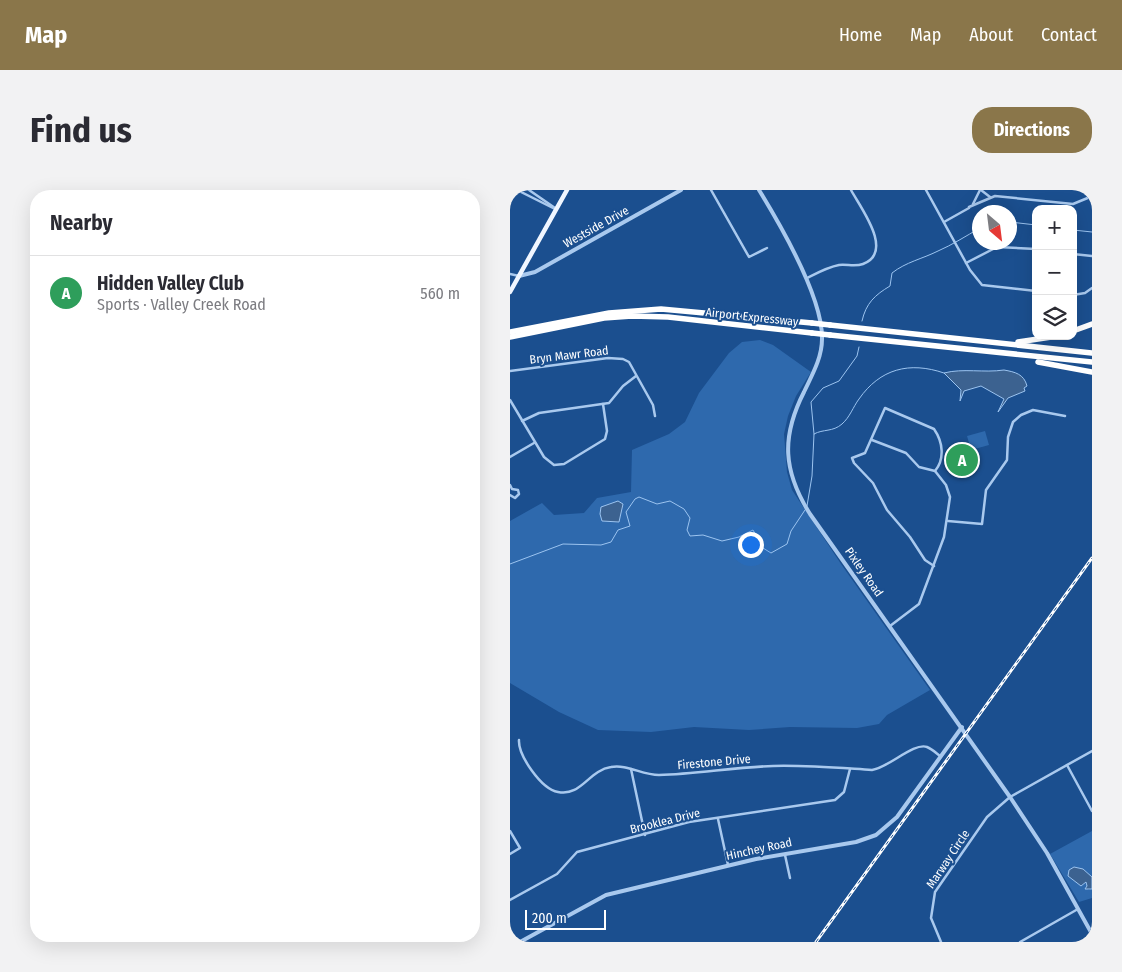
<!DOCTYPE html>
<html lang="en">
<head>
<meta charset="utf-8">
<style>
	:root { --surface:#fff; --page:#f2f2f3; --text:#2b2b33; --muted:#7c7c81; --line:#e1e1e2; --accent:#8a764a }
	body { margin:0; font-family:"Fira Sans Condensed",sans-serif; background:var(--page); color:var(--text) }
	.controls { position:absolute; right:15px; top:15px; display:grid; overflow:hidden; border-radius:10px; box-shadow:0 5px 20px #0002 }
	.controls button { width:45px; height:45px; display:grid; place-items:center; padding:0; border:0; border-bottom:1px solid var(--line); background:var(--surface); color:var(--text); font:25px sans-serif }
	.compass { position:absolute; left:462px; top:15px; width:45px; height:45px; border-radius:50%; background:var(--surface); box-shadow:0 5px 20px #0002; rotate:152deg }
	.scale { position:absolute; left:15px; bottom:12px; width:81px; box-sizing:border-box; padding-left:5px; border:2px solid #fff; border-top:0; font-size:14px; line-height:18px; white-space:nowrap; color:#fff; -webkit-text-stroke:4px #1b4f8f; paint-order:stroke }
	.you { position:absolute; left:240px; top:354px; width:18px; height:18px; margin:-12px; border:4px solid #fff; border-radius:50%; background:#1a73e8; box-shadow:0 0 0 8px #1a73e833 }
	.badge { display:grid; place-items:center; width:32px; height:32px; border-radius:50%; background:var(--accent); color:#fff; font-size:16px; font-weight:700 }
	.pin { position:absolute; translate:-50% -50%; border:2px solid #fff; box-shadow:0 1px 5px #0006 }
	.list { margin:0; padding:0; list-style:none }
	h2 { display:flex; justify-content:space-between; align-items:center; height:65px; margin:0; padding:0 20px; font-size:21px }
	h2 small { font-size:16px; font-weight:400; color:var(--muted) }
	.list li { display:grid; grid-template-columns:32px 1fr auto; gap:15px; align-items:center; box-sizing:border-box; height:75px; padding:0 20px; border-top:1px solid var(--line) }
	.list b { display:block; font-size:19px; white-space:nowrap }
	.list p { margin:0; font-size:16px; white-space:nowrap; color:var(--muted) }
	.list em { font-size:16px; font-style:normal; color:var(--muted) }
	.icon { flex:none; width:28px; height:28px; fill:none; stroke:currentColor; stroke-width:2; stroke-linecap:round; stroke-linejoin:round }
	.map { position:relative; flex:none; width:582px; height:752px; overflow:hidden; border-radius:20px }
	header { display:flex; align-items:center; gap:30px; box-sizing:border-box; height:70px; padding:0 25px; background:var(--accent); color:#fff }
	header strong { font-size:24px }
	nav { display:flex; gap:28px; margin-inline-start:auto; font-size:18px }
	.intro { display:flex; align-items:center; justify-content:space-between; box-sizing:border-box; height:120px; padding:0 30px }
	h1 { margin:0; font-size:35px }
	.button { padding:12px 22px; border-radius:20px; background:var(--accent); color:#fff; font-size:18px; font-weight:700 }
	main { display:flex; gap:30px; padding:0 30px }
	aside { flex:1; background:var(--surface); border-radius:20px; box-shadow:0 5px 20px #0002 }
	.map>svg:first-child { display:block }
</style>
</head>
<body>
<header>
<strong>Map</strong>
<nav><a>Home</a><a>Map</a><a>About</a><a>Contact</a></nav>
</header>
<div class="intro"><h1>Find us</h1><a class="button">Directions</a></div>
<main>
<aside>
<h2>Nearby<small></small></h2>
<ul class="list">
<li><span class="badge" style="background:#2e9e5b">A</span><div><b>Hidden Valley Club</b><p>Sports · Valley Creek Road</p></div><em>560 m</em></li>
</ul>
</aside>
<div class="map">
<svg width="582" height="752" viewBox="0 0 582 752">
	<rect width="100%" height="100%" fill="#1b4f8f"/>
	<!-- green -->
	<g fill="#2e69ad">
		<polygon points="250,150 263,155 301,182 286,206 278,226 274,244 277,282 282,300 331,374 420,500 377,525 369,534 347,538 280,537 239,540 184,537 141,542 88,540 49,522 0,493 0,331 32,313 44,325 74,323 87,308 121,302 122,260 159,244 175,232 189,203 219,163 232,152"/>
		<polygon points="475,241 479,255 461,260 457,246"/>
		<polygon points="582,641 582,687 573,679 571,696 577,692 578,700 582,699 582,708 569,712 540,664"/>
	</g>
	<!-- water -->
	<g fill="#3c6290" stroke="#9cc4f0">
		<path d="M494 180C505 182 514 184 517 196L514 198 515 201 498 208 488 222 494 209 471 196 454 201 450 211 451 200 434 183C453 178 474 183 494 180Z"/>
		<polygon points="108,311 113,314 109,332 92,331 90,324 91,317"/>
		<polygon points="564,677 573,679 582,687 582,699 575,699 577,696 576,692 571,696 558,686 559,680"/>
	</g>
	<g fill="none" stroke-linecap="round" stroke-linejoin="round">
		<!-- stream -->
		<g stroke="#9cc4f0" stroke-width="1">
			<polyline points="500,32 526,35"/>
			<polyline points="563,40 582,42"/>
			<path d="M352 131C356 113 365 105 380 96L382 83C396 72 412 69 428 61 442 55 456 46 470 38"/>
			<polyline points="304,244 301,212 313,198 329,191 347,166 349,157"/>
			<path d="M297 316 302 286 304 244C313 239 323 242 332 234 340 227 343 217 349 209 370 179 399 171 434 183"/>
			<polyline points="0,374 53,354 91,355 101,352 108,340 120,336 116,322 125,309 129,307 147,314 160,311 174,319 180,328 177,340 180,346 193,345 212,351 229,347 243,340 253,358 261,363 277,354 281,341 295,320"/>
		</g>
		<!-- minor -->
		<g stroke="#a9c9ee" stroke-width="2.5">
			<polyline points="7,0 45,19"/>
			<polyline points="19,0 45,18"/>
			<polyline points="201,0 239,67 257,58"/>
			<polyline points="416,0 460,80 472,95 526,101"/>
			<polyline points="471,0 480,7"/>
			<polyline points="576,0 580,7"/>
			<polyline points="463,14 470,0"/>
			<polyline points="459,17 485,6 563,14 580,7"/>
			<polyline points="434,32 459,18"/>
			<polyline points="563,64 582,66"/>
			<polyline points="456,73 487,57 526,59"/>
			<polyline points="0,84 9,86"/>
			<path d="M297 88C307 83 318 77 329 75 337 74 345 77 353 74 385 62 350 17 341 0"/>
			<polyline points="563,105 575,103 582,98"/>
			<polyline points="0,181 98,168 113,169 119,172 143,215 145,226"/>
			<polyline points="0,210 34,267 44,275 54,274 95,249 97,241 93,214"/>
			<polyline points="12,231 29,223 99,213 113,196 126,186"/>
			<polyline points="362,250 396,263 409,277 425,281 436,295 440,307 434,347 409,414 380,436"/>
			<polyline points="0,267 24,253"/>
			<polyline points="0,295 2,299 8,300 9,304 5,308 0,305"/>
			<polyline points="438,331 472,334 476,300 497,270 498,247 503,232 511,225 523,220 555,226"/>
			<path d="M424 376 415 370 400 347 377 320 363 293 344 273 342 268 355 263 375 218 424 239C433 252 435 269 425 281"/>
			<path d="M9 550C8 565 31 599 48 602 71 607 79 580 101 577 117 574 132 585 149 585 187 584 225 577 263 576 296 575 330 578 362 580 378 578 404 552 417 557 422 559 426 563 430 566"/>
			<polyline points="557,575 582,621"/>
			<polyline points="121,579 135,645"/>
			<polyline points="208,629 218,675"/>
			<polyline points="0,641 10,658 0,664"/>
			<polyline points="275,665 280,688"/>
			<polyline points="0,710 47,684 67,662 179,632 325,610 334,602 340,579"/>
			<polyline points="431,752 421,728 425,702 477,627 500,607 582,561"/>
			<polyline points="510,752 568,719"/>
		</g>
		<!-- tertiary -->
		<g stroke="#a9c9ee" stroke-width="4">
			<path d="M249 0C271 36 313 108 312 149 312 168 302 185 294 202 271 247 273 281 300 324L500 607 537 663 582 744"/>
			<polyline points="9,86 25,82 171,0"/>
			<polyline points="10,752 96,705 246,669 346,652 366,645 387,627 452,537"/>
		</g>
		<!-- primary -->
		<polyline stroke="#f0f6ff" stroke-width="4.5" points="0,102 57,0"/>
		<!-- motorway -->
		<g stroke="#fff" stroke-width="5.5">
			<polyline points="320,135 582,163"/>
			<polyline points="563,141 582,134"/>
			<polyline points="0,142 99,123 151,119 302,133"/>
			<polyline points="320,145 582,172"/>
			<polyline points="0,147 94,128 122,126 158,127 302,143"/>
			<polyline points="508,152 548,146"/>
			<polyline points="528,172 582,182"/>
		</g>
		<defs>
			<polyline id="rail" points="306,752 582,368"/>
		</defs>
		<!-- rail casing -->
		<use href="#rail" stroke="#fff" stroke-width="3"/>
		<!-- rail -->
		<use href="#rail" stroke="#1b4f8f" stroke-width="1" stroke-dasharray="4" stroke-linecap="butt"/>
		<!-- motorway-bridge -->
		<g stroke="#fff" stroke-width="5.5">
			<polyline points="302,133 320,135"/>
			<polyline points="302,143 320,145"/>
		</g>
	</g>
	<g text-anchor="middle" stroke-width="4" stroke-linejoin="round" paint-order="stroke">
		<!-- street labels -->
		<g font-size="12" fill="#fff" stroke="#1b4f8f">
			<text transform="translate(86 37) rotate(-29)" y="4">Westside Drive</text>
			<text transform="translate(242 127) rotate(6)" y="4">Airport Expressway</text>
			<text transform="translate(59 165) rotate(-7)" y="4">Bryn Mawr Road</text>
			<text transform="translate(354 382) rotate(55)" y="4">Pixley Road</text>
			<text transform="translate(204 572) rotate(-5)" y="4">Firestone Drive</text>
			<text transform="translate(155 631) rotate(-14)" y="4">Brooklea Drive</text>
			<text transform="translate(249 659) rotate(-12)" y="4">Hinchey Road</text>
			<text transform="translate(438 669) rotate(-56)" y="4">Marway Circle</text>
		</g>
	</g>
</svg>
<div class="controls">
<button>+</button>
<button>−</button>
<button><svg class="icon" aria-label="layers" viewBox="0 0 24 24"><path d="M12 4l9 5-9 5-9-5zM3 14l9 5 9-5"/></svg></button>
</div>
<svg class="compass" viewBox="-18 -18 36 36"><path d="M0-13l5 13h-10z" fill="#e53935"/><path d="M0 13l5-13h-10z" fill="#7c7c81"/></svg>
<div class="scale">200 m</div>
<div class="you"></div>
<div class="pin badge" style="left:452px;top:270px;background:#2e9e5b">A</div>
</div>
</main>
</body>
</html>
